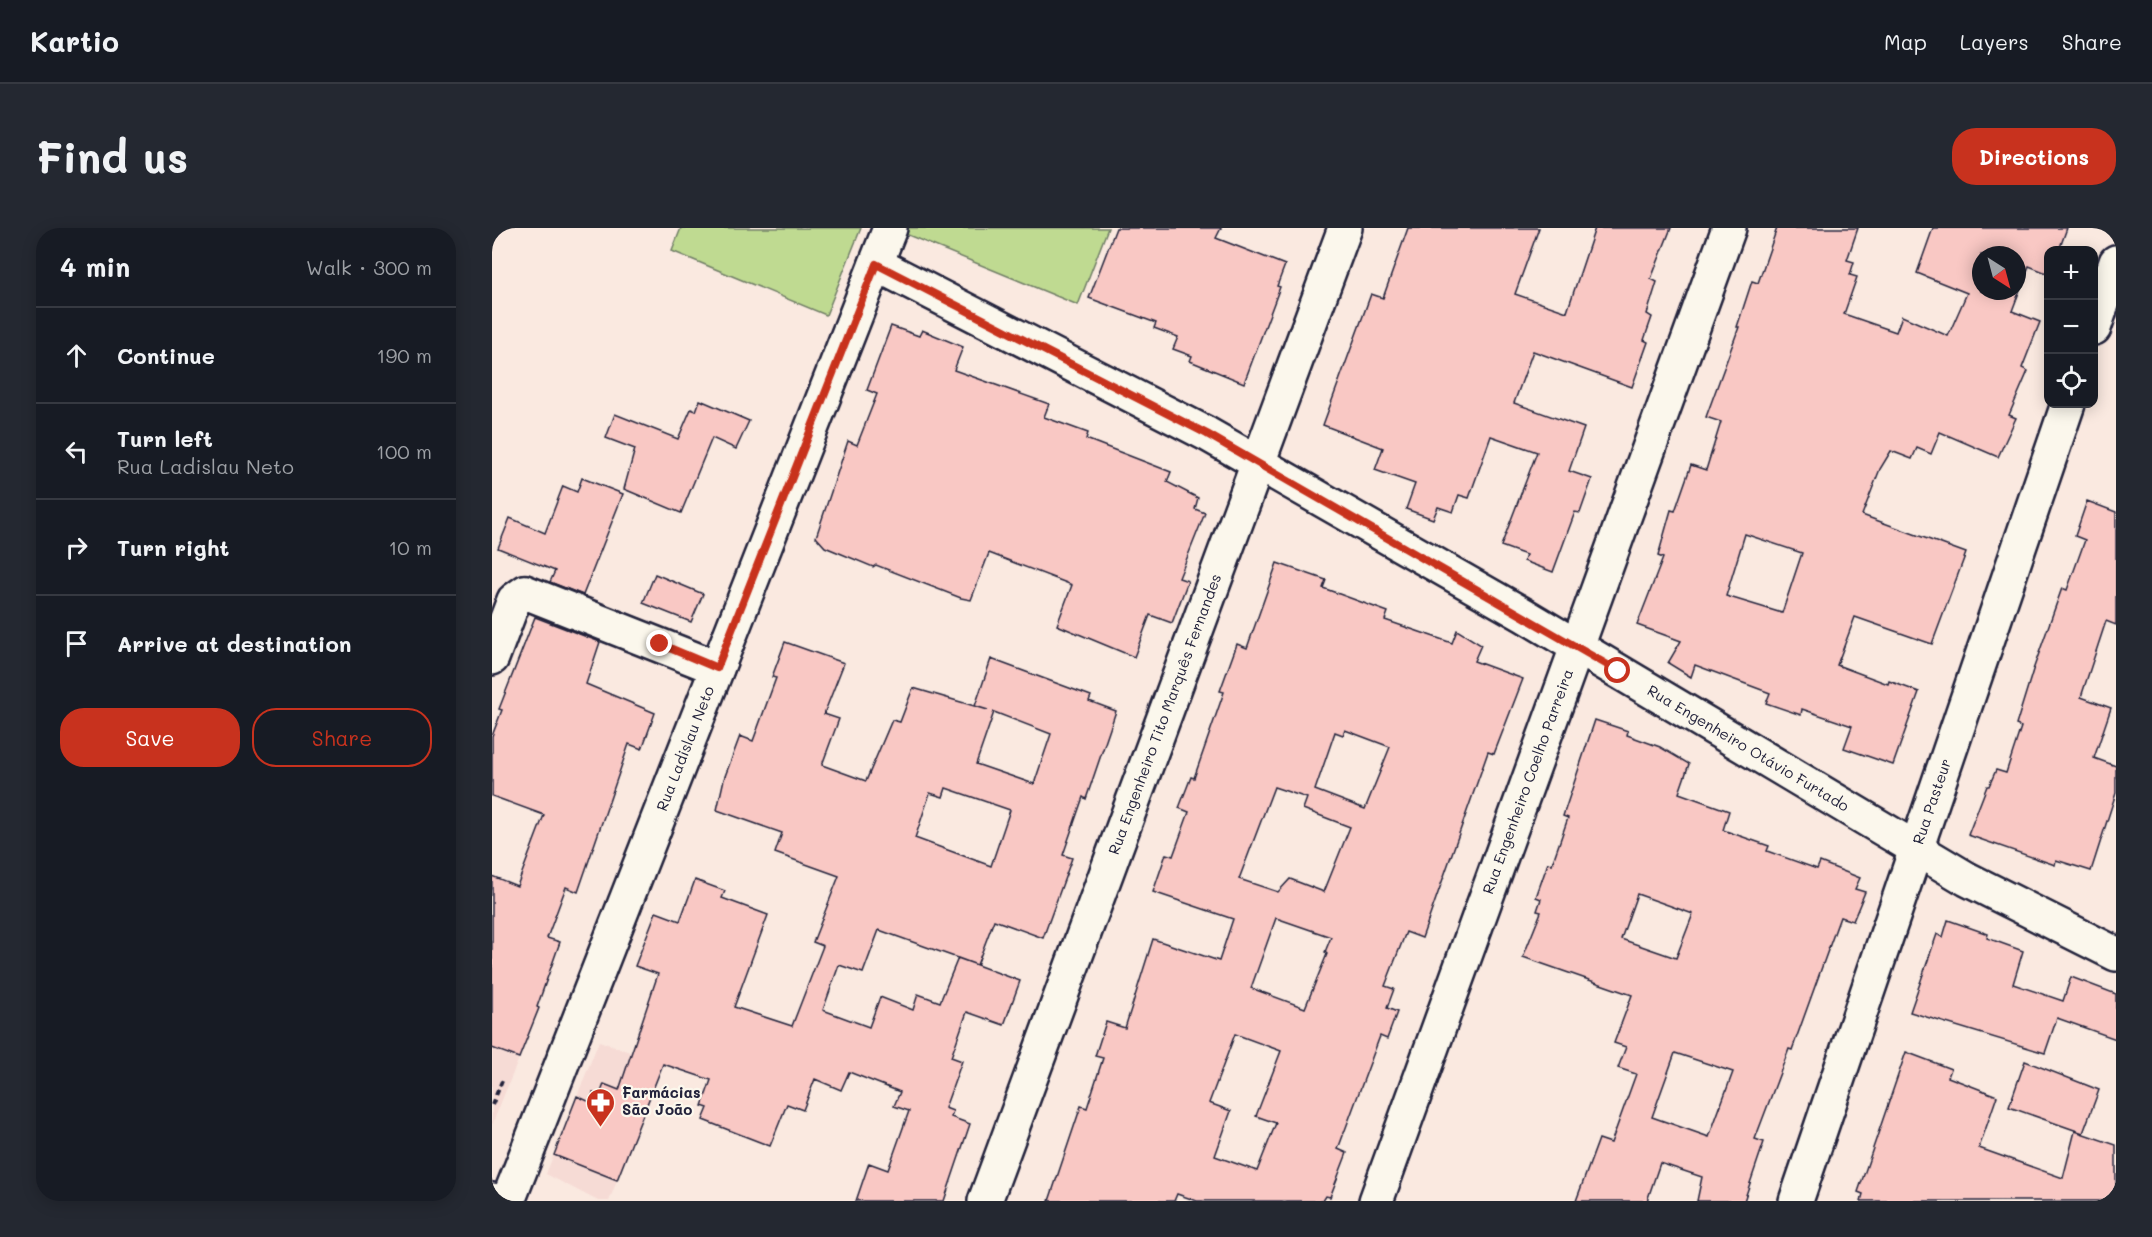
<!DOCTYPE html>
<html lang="en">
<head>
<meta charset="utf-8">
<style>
	:root { --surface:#171b24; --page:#242831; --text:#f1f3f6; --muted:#9ea1a6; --line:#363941; --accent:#c8321e }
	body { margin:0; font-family:Mali,sans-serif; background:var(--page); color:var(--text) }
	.controls { position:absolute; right:18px; top:18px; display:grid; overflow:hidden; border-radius:12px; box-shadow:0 3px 15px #0003 }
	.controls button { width:54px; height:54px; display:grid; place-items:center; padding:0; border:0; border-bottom:2px solid var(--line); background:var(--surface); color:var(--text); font:30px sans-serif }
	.compass { position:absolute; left:1480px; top:18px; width:54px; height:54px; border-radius:50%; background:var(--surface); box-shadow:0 3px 15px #0003; rotate:144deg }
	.stop { position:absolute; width:18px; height:18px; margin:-14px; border:4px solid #c8321e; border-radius:50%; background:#fff }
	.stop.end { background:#c8321e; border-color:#fff; box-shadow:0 2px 6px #0008 }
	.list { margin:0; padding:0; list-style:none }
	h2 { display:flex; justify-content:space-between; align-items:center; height:78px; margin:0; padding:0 24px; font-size:26px }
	h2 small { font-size:20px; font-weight:400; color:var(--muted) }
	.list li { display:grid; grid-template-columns:39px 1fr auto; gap:18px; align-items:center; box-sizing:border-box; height:96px; padding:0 24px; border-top:2px solid var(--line) }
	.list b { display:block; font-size:22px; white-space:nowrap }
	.list p { margin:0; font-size:20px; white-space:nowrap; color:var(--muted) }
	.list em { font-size:20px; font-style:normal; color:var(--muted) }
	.actions { display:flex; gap:12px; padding:18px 24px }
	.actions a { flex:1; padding:14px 0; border:2px solid var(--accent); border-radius:24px; text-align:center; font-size:21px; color:var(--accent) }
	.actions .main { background:var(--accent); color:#fff }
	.icon { flex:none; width:33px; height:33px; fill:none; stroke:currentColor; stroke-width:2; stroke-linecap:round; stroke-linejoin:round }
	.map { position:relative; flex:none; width:1624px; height:973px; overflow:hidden; border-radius:24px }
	header { display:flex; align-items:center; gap:36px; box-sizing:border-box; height:84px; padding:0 30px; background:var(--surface); border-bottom:2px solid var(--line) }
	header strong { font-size:28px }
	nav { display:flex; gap:33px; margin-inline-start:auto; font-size:21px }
	.intro { display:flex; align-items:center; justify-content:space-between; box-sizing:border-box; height:144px; padding:0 36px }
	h1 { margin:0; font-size:42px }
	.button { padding:15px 27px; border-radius:24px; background:var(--accent); color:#fff; font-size:21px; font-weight:700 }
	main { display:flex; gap:36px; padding:0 36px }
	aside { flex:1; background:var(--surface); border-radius:24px; box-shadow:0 3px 15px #0003 }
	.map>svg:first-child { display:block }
</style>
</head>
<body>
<header>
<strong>Kartio</strong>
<nav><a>Map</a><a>Layers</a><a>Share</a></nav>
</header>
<div class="intro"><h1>Find us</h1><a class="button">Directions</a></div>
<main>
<aside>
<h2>4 min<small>Walk · 300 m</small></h2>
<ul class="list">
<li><svg class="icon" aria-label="ahead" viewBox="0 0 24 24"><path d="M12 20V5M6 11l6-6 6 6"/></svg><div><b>Continue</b></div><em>190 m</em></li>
<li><svg class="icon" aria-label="left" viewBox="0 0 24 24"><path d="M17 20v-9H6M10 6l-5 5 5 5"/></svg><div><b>Turn left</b><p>Rua Ladislau Neto</p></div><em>100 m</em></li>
<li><svg class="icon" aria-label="right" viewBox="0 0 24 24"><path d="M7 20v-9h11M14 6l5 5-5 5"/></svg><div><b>Turn right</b></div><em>10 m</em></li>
<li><svg class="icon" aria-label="arrive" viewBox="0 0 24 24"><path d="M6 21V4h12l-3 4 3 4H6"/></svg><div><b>Arrive at destination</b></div></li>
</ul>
<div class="actions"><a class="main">Save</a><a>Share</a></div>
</aside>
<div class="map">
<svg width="1624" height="973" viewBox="0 0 1624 973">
	<rect width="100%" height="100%" fill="#fae9e0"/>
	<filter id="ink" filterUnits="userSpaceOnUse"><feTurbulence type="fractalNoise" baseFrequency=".0167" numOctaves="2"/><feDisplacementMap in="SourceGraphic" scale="12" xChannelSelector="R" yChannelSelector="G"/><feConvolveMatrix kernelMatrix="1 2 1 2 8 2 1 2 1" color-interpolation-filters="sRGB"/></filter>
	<g filter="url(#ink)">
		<!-- built -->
		<g fill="#f6dbd5">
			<polygon points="107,813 171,836 117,973 106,973 54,946"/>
			<polygon points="0,819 27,830 0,897"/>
		</g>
		<!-- green -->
		<g fill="#bfda91" stroke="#707e66" stroke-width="1.5">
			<polygon points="189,0 369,0 334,87 180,23"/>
			<polygon points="399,0 616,0 586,77"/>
		</g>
		<!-- building -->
		<g fill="#f9c8c4" stroke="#22223b" stroke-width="1.5" fill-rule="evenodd">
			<polygon points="624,0 729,0 724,10 793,37 785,58 788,59 752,155 698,133 700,128 681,121 686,109 662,100 664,95 597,70"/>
			<polygon points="916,0 1047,0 1023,66 1075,84 1103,0 1179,0 1159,51 1165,54 1155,86 1160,89 1152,112 1156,114 1140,159 1041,123 1022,175 1092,200 1077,243 1100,251 1088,285 1083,284 1061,344 1032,333 1034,327 1009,318 1045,224 999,208 977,270 967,267 961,284 946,279 941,291 914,281 923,256 883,242 891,220 831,197 879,66 891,70"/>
			<path d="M1285 0H1366L1355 32 1362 34 1358 47 1365 49 1352 86 1404 104 1410 88 1456 108 1475 65 1425 45 1441 0H1575L1567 22H1557V46L1537 38 1520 83 1548 94 1530 140 1536 143 1517 187 1524 190 1506 229 1448 204 1439 226 1425 220 1420 231 1399 223 1388 241 1370 287 1474 325 1440 416 1363 389 1345 437 1396 456 1397 453 1427 464 1401 537 1352 520 1360 498 1310 481 1309 487 1274 475 1278 465 1203 437 1199 449 1176 435 1189 413 1145 397 1171 330 1166 328 1179 282 1183 283 1199 237 1214 242 1229 194 1214 189 1247 99H1245L1260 53 1266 55ZM1489 27H1525V63H1489ZM1253 306 1310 325 1290 385 1234 368Z"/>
			<polygon points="399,98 427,108 430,102 471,119 462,142 557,176 552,189 596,205 594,211 679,244 675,254 706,270 703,281 713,285 687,350 696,353 680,395 658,387 642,429 565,397 580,357 497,325 479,372 469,370 384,337 381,339 333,319 324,309 356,213 365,217 385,166 375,162"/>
			<polygon points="208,172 257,193 244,221 220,210 189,285 132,261 143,221 114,210 123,186 186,211 199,181 204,183"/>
			<polygon points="90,250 131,266 91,367 58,354 63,343 6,320 18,290 53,305 71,258 85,264"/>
			<polygon points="1595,273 1624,284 1624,397 1614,393 1589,469 1619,480 1602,530 1624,538 1624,565 1599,643 1564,632 1563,637 1476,607 1495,558 1497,558 1504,542 1514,545 1529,499 1524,497 1541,442 1570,360 1575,362 1593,312 1583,308"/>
			<path d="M785 335 834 352 831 360 896 384 893 392 960 415 965 402 989 417 982 433 1031 451 1002 526 996 524 930 710 914 704 893 758 902 761 895 780 905 784 895 811 888 808 846 921 855 925 838 969 834 968 831 973H705L685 966 682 973H557L589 878 595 880 611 830 603 828 614 794 633 800 661 711 727 733 741 691 661 664 674 626 681 628 697 584 687 580 699 549 702 550 732 464 728 463 745 416 755 420ZM853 502 898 519 873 581 823 562 843 504 851 507ZM782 559 815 570 811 581 858 599 832 664 798 651 786 664 747 651ZM784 690 839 709 833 724 835 726 813 780 759 760ZM743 806 789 823 764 888 784 895 765 943 723 928 739 883 717 875Z"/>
			<polygon points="163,346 211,366 199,394 151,375"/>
			<polygon points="43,389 108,414 94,456 163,485 150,521 137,516 86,664 74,659 55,710 68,714 45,779 47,780 27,830 0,820 0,648 25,658 52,587 0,568 0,508 10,482 7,481"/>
			<path d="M293 414 352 435 332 486 347 491 330 537 374 553 400 492 408 494 421 460 496 482 483 478 499 431 599 468 597 473 624 483 594 571 591 569 571 627 580 630 551 710 502 692 485 737 387 702 371 745 347 737 331 782 377 799 388 769 421 782 426 766 448 774 466 730 528 753 512 797 475 784 459 829 470 833 453 880 461 883 459 889 478 896 452 973H364L377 935 396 942 417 883 402 878 408 864 357 844 349 862 323 851 311 882 295 876 278 918 211 892 216 880 210 878 219 852 171 836 125 952 62 927 85 868 98 874 101 865 108 867 112 856 127 862 166 746 143 738 164 684 188 693 203 652 233 663 230 670 276 687 242 779 300 798 331 718 321 714 347 648 283 625 290 605 225 582 232 551 248 508 261 513 284 450 280 449ZM502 484 559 506 542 556 484 536ZM454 560 518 582 499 638 423 610 438 565 451 569Z"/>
			<path d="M1103 492 1136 503 1135 507 1168 519 1197 536 1187 565 1237 583 1231 602 1277 618 1275 623 1325 641 1328 634 1368 650 1363 661 1373 664 1361 693 1348 689 1300 822 1297 821 1263 911 1272 914 1252 973H1205L1210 949 1168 935 1155 973H1084L1107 911 1119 915 1144 846 1126 840 1134 819 1122 815 1140 767 1031 729 1049 684 1045 683 1049 671 1044 669 1056 635 1060 636 1076 590 1071 588ZM1145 666 1201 686 1184 730 1129 711ZM1183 825 1241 844 1217 909 1160 889Z"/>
			<polygon points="1456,692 1496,706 1495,710 1531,723 1521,756 1571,773 1579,749 1624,766 1624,811 1565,790 1553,825 1418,784 1445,706 1451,709"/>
			<polygon points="1414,824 1459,841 1456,849 1505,868 1487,920 1571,950 1583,903 1624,917 1624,973 1369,973 1371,966 1366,964"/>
			<polygon points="1533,833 1607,862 1591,905 1517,879"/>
		</g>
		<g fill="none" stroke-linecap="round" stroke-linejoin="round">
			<defs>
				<g id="minor">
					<path id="s1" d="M384 36 715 206 1032 387 1475 651 1624 726"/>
					<polyline points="1602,100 1624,34"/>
					<polyline points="0,430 22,372 33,364 225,440"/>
					<path id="s2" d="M16 973 398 0"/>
					<path id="s3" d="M493 973 853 0"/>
					<path id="s4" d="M884 973 1237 0"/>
					<path id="s5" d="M1304 973 1576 176"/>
				</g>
				<polyline id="major" points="0,972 2,973"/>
			</defs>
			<!-- minor casing -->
			<use href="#minor" stroke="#22223b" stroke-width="38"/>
			<!-- major casing -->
			<use href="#major" stroke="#22223b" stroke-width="38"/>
			<!-- path -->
			<polyline stroke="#22223b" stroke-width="4" stroke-dasharray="6 4.5" stroke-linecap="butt" points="0,877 10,853"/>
			<!-- minor -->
			<use href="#minor" stroke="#fbf7ec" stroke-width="33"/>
			<!-- major -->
			<use href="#major" stroke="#fbf7ec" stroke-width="33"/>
		</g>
	</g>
	<g fill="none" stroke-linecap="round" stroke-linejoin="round" filter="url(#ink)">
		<!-- route -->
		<polyline stroke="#c8321e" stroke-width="8" points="168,416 225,440 384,36 715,206 1126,443"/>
	</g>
	<!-- icons -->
	<defs>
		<symbol id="pharmacy-pin" viewBox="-11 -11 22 30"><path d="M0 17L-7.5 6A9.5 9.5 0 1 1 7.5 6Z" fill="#c8321e" stroke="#fbf7ec"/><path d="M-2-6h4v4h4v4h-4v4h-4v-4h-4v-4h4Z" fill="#fff"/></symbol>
	</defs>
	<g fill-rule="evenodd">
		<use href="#pharmacy-pin" x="92" y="858" width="33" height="45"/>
	</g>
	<g text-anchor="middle" stroke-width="4.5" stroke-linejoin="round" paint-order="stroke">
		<!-- street labels -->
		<g font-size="15" fill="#22223b" stroke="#fbf7ec">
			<text dy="5" stroke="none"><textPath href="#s3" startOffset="519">Rua Engenheiro Tito Marquês Fernandes</textPath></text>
			<text dy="5" stroke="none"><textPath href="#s2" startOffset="486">Rua Ladislau Neto</textPath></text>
			<text dy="5" stroke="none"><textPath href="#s1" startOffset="998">Rua Engenheiro Otávio Furtado</textPath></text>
			<text dy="5" stroke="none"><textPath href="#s4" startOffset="446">Rua Engenheiro Coelho Parreira</textPath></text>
			<text dy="5" stroke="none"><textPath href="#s5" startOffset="422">Rua Pasteur</textPath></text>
		</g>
		<!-- poi labels -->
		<g font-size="15" font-weight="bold" fill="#22223b" stroke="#fbf7ec" text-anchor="start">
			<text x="130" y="870">Farmácias<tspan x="130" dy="17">São João</tspan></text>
		</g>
	</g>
</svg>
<div class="controls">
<button>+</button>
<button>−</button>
<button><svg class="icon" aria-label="locate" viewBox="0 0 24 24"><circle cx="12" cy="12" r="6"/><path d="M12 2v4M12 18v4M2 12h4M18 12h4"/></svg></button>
</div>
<svg class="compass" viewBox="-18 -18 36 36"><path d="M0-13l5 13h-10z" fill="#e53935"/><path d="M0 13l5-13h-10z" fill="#9ea1a6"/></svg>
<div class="stop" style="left:1126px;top:443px"></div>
<div class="stop end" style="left:168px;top:416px"></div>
</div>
</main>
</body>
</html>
